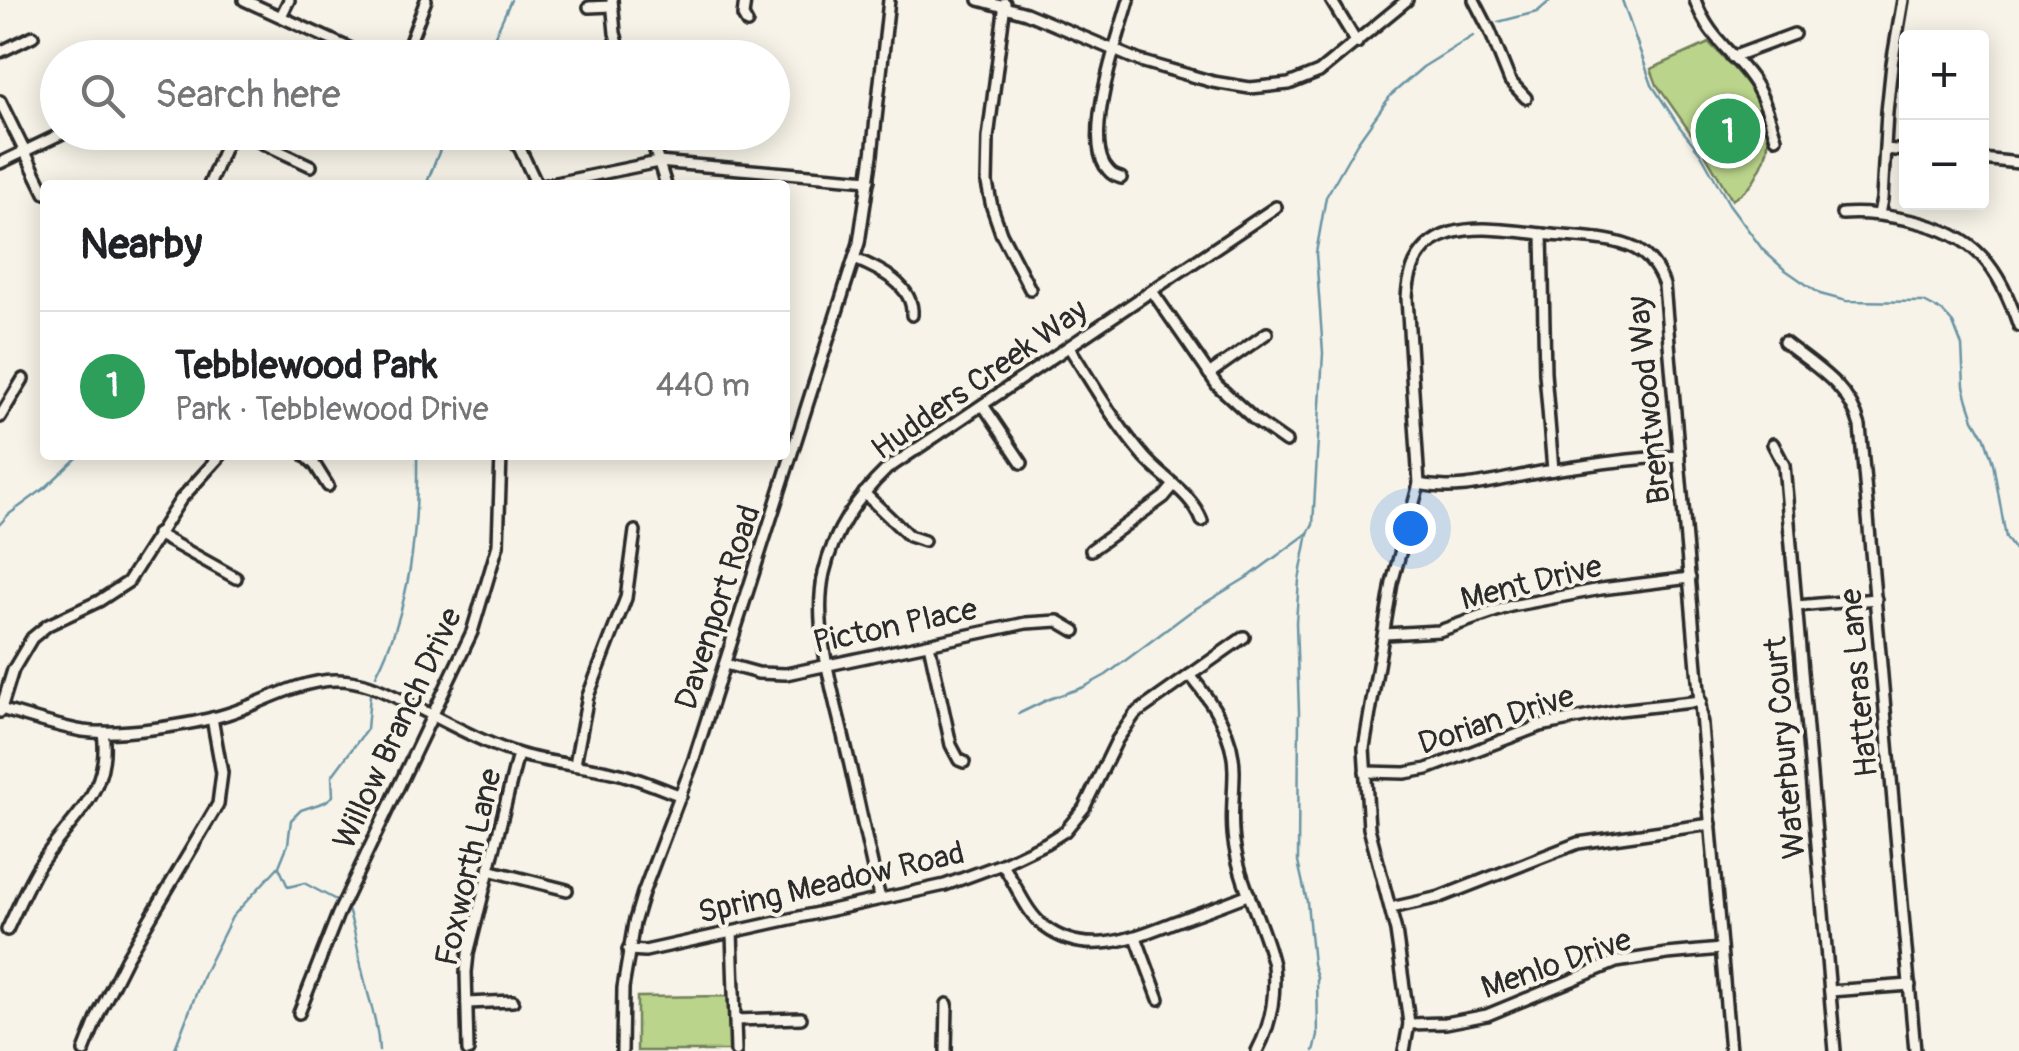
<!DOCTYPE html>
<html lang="en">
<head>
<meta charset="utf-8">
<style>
	:root { --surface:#fff; --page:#f6f6f6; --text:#202124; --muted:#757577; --line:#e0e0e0; --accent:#0f766e }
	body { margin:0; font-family:Pangolin,sans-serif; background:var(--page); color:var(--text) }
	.controls { position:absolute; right:30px; top:30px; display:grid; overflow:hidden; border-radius:10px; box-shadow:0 5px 25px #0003 }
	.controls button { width:90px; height:90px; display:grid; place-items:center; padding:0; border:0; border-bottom:2px solid var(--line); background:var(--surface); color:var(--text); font:50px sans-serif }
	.you { position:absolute; left:1410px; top:528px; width:35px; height:35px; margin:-25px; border:8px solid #fff; border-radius:50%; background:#1a73e8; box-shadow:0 0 0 15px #1a73e833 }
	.badge { display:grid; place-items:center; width:65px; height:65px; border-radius:50%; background:var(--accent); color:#fff; font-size:32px; font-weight:700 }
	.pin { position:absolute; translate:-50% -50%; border:5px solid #fff; box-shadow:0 2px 10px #0006 }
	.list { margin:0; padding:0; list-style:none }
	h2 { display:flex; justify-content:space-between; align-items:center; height:130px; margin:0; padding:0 40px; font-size:42px }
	h2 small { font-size:32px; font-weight:400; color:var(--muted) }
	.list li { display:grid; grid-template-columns:65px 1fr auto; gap:30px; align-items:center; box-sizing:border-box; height:150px; padding:0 40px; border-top:2px solid var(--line) }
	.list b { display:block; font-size:38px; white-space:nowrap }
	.list p { margin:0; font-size:32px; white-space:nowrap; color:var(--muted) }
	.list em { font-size:32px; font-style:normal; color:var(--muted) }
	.icon { flex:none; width:55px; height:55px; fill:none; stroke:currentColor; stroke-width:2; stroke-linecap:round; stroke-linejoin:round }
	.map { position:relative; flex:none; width:2019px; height:1051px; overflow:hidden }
	.search { position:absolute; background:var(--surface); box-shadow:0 5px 25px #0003; left:40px; top:40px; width:750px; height:110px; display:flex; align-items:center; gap:25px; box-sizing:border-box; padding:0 35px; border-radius:55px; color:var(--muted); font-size:38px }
	.panel { position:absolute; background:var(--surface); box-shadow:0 5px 25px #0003; left:40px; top:180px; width:750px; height:280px; border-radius:10px }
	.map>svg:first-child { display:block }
</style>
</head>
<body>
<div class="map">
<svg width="2019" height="1051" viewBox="0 0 2019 1051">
	<rect width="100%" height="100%" fill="#f7f3e8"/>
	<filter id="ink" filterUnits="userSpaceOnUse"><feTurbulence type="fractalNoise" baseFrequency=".01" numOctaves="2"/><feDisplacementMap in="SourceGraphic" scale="20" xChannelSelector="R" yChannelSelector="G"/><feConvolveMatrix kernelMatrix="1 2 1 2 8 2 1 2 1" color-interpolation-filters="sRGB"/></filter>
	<g filter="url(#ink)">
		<!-- green -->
		<g fill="#bad48b" stroke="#72805b" stroke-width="2.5">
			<path d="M1709 43C1740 74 1785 117 1762 165 1752 185 1751 187 1732 200L1704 152 1657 85 1651 69Z"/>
			<polygon points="730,996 732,1051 637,1051 637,997"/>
		</g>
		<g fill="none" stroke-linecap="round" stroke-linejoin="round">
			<!-- stream -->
			<g stroke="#6994a4" stroke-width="2.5">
				<polyline points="1622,0 1652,85 1679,126 1701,154 1729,204 1763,250 1784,269 1820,294 1846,301 1924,302 1943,312 1953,323 1962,346 1964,386 1968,401 1974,419 1985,438 1993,463 2006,538 2019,556"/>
				<polyline points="1498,22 1537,12 1551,0"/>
				<polyline points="485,58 511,0"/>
				<polyline points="426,185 447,132"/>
				<polyline points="0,524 8,515 45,488 80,455"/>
				<path d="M376 675C411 607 418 531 417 455"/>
				<polyline points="1018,714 1049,699 1084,687 1106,675 1190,612 1251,575 1308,533"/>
				<polyline points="279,867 288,887 304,883 336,900"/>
				<path d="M348 910C355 929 357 946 361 965 367 995 378 1020 379 1051"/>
				<polyline points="174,1051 204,973 232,917 279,866 288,844 291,820 301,810 325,802 333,796 332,776 367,729 370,695"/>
				<polyline points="1314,1051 1318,1036 1317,977 1313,964 1307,902 1298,862 1299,712 1296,622 1299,580 1308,533 1313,525 1323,353 1316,253 1326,197 1357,143 1391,95 1423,67 1473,36"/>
			</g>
			<defs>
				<g id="minor">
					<polyline points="244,0 371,58"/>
					<polyline points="612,0 615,33 622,58"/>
					<polyline points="745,0 743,16 747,23"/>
					<polyline points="979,0 1026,13 1140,61 1213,82 1250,88 1289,84 1319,72 1407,0"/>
					<polyline points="1331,0 1357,43"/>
					<polyline points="1474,0 1490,31 1510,81 1526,98"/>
					<path d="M1695 0C1708 37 1730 49 1751 78 1764 96 1769 117 1776 138"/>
					<polyline points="1005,3 988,138 987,183 992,207 1001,233 1030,289"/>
					<polyline points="589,7 612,6"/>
					<polyline points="281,16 289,0"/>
					<polyline points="0,52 33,36"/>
					<polyline points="1732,57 1794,34"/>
					<polyline points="404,58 426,0"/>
					<polyline points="0,101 45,193"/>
					<polyline points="239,132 311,166"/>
					<polyline points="506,132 520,149 537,185"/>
					<polyline points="649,132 666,185"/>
					<polyline points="1885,149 1906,151"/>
					<polyline points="1982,159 2019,163"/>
					<polyline points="0,163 65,132"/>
					<path d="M1121 178C1115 176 1112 175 1108 170 1081 141 1119 35 1129 0"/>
					<polyline points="209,185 231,132"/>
					<polyline points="546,185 658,162 869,180"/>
					<path d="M1842 214C1866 212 1889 216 1913 221 1977 236 1998 266 2019 326"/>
					<polyline points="1879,214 1882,199 1887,112 1892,64 1903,0"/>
					<polyline points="1542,234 1545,373 1553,470"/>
					<path d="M855 259C879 269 914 285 912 315"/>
					<polyline points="1152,291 1217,385 1256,421 1286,442"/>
					<path d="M1784 342C1815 367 1849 385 1860 426L1915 1051"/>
					<path d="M1069 347C1093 384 1115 424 1145 458 1164 479 1192 494 1202 521"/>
					<polyline points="1209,374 1267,333"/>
					<polyline points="983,405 1022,463"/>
					<polyline points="0,417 23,379"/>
					<polyline points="1773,444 1784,465 1835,1051"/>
					<polyline points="305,455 315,465 328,486"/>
					<path d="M1419 484C1460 493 1500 479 1541 472 1587 465 1633 458 1679 456"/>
					<polyline points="864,493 909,536 924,541"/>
					<polyline points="157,534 236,578"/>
					<polyline points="1091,550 1164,497 1174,485"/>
					<polyline points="1797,606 1876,599"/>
					<polyline points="1385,634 1439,631 1511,606 1601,589 1690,578"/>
					<polyline points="929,644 951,745 959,760 964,762"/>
					<polyline points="725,664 758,673 786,674 1026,623 1058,621 1075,631"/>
					<path d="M1190 675C1212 702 1234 734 1234 771 1234 796 1230 822 1235 848 1242 888 1264 925 1273 965 1276 996 1272 1023 1257 1051"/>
					<path d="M1 709C28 717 55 726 83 731 118 736 192 725 227 714 263 703 296 681 335 680 364 679 389 694 414 706 448 723 483 743 519 754 550 764 584 765 616 773 638 778 660 788 681 796"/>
					<polyline points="0,712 13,670 32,638 48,625 99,601 128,582 181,499 221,455"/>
					<polyline points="575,764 588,696 626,598 635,531"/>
					<polyline points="1365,772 1405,773 1427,769 1540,726 1619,710 1701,701"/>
					<path d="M1002 864C1017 885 1025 912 1045 927 1087 959 1135 937 1177 921 1201 912 1226 904 1249 894"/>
					<polyline points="488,870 567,890"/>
					<path d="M880 899C868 849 858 798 846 748 834 695 812 627 824 573 834 530 856 499 887 469L1276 207"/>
					<polyline points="1391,908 1440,897 1578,843 1711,824"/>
					<path d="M7 930C17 909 26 887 38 867 68 820 112 794 103 732"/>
					<polyline points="732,932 736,1051"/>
					<polyline points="1136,937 1159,999"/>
					<polyline points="628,950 645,951 945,885 1002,864 1046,843 1065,831 1084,808 1117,740 1135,714 1244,637"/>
					<polyline points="1830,991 1910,985"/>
					<polyline points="467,1003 513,1001"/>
					<polyline points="299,1013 338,914 472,632 498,545 501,455"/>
					<polyline points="735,1020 801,1018"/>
					<polyline points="1409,1024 1446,1023 1487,1015 1616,962 1667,954 1721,949"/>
					<polyline points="84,1051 99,1013 126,959 218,804 222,773 212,718"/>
					<polyline points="468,1051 466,972 468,954 518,754"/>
					<polyline points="622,1051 623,988 634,923 643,893 694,759 859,243 872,155 889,0"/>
					<polyline points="946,1051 947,1004"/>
					<path d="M1404 1051 1409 1024 1407 1008 1396 931 1369 828 1364 748 1392 583 1419 484 1407 298C1412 210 1491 229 1552 235 1578 238 1612 237 1636 249 1650 257 1659 271 1664 285L1730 1051"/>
				</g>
			</defs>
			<!-- minor casing -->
			<use href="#minor" stroke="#2b2b2b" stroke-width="16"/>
			<!-- minor -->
			<use href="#minor" stroke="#f7f3e8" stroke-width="9"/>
		</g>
	</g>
	<g text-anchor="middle" stroke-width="8" stroke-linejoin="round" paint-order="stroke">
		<!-- street labels -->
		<g font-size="32" fill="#2b2b2b" stroke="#f7f3e8">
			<text transform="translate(979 379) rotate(-35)" y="11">Hudders Creek Way</text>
			<text transform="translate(1648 400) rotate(-96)" y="11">Brentwood Way</text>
			<text transform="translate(1531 582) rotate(-14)" y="11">Ment Drive</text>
			<text transform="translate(717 607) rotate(-72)" y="11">Davenport Road</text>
			<text transform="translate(895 625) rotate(-12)" y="11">Picton Place</text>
			<text transform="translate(1858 683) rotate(-95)" y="11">Hatteras Lane</text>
			<text transform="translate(1496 719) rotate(-18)" y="11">Dorian Drive</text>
			<text transform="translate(397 728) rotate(-65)" y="11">Willow Branch Drive</text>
			<text transform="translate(1784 748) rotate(-95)" y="11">Waterbury Court</text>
			<text transform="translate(468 867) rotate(-77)" y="11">Foxworth Lane</text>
			<text transform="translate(831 882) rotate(-13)" y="11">Spring Meadow Road</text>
			<text transform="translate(1556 963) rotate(-19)" y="11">Menlo Drive</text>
		</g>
	</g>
</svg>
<div class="controls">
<button>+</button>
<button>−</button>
</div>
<div class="you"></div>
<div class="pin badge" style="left:1728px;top:131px;background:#2e9e5b">1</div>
<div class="search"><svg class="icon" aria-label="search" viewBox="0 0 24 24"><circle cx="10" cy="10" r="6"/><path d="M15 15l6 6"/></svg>Search here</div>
<section class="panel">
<h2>Nearby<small></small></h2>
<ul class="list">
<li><span class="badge" style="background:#2e9e5b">1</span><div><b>Tebblewood Park</b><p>Park · Tebblewood Drive</p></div><em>440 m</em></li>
</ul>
</section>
</div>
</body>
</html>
